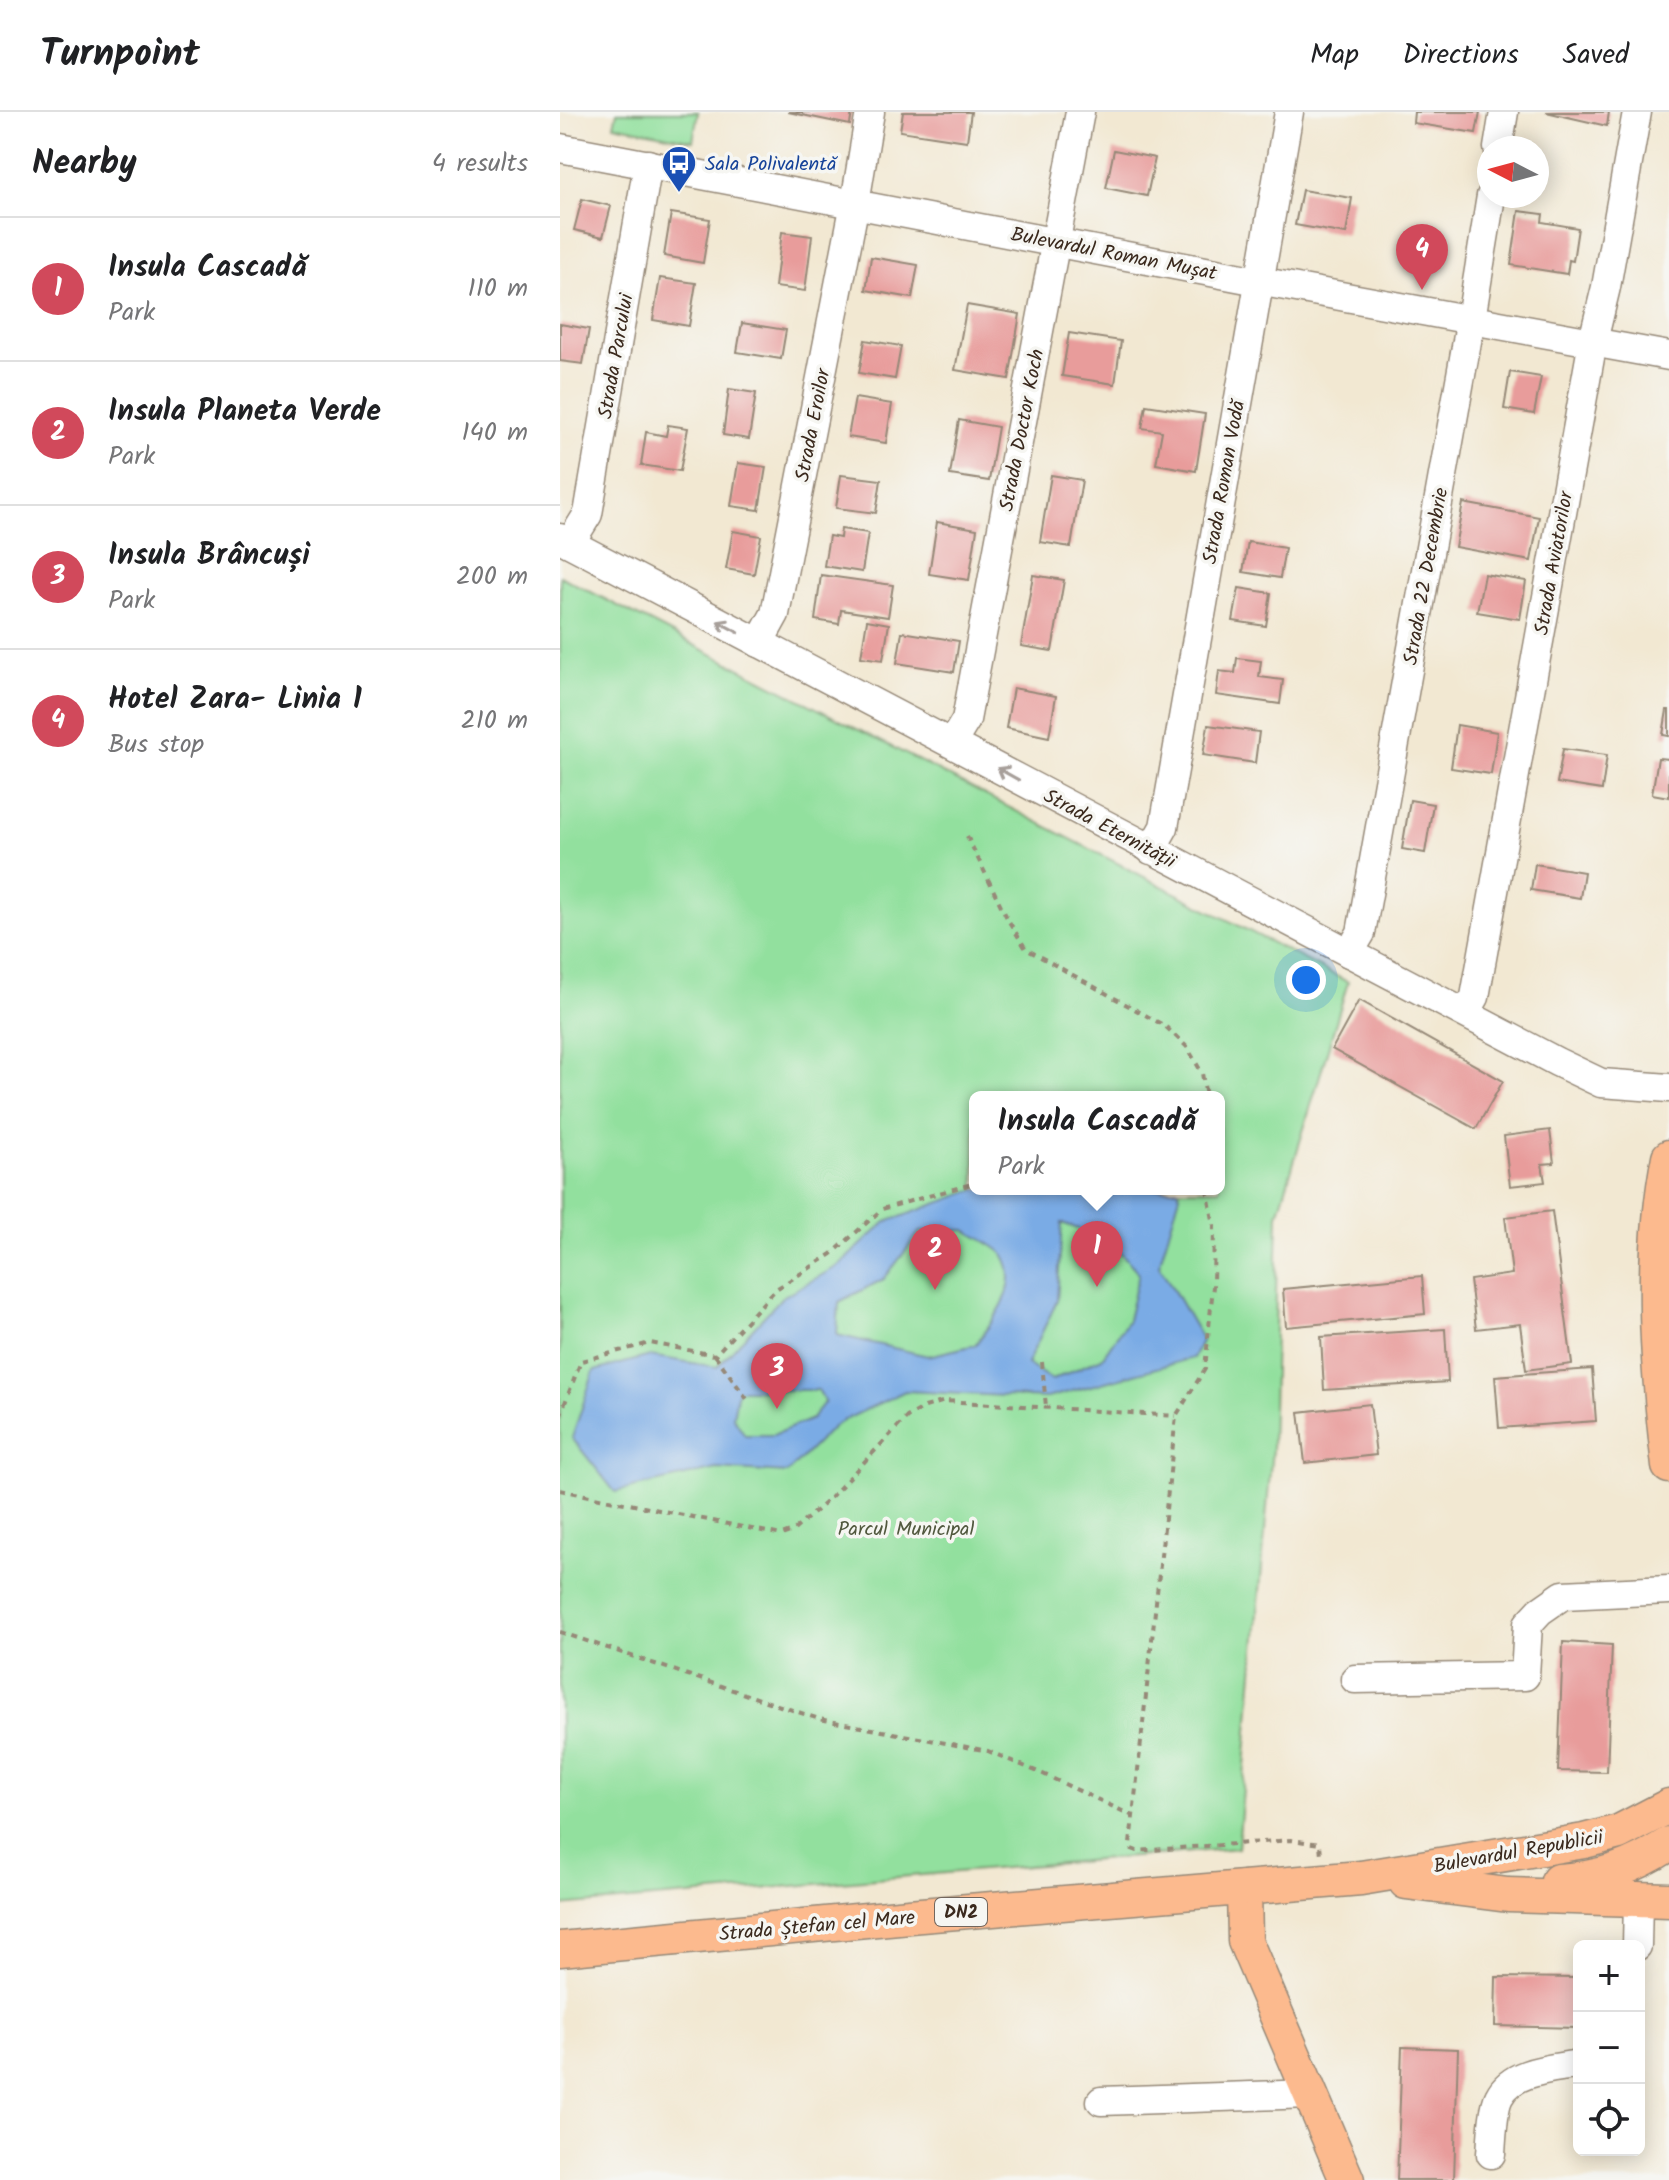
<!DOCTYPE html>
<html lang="en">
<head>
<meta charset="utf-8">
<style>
	:root { --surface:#fff; --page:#f6f6f6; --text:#202124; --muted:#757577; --line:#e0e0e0; --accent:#d1495b }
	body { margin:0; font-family:Kalam,sans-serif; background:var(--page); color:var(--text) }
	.controls { position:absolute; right:24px; bottom:24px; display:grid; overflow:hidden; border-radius:12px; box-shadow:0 4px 20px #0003 }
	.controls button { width:72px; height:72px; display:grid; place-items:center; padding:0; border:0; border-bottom:2px solid var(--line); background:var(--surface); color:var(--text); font:40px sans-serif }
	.compass { position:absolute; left:917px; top:24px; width:72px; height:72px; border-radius:50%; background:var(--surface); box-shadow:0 4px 20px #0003; rotate:276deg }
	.you { position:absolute; left:746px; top:868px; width:28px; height:28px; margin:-20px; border:6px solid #fff; border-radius:50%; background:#1a73e8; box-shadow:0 0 0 12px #1a73e833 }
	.badge { display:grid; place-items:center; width:52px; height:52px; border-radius:50%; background:var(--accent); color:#fff; font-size:26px; font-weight:700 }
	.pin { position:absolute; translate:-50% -66px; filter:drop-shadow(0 2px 4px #0008) }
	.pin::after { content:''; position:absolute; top:42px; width:28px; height:24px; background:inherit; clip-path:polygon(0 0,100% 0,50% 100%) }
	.popup { position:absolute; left:409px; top:979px; width:256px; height:104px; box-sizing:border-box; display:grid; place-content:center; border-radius:12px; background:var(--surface); filter:drop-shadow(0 2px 6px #0005); font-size:26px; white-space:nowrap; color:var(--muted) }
	.popup b { font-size:30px; color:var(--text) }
	.popup::after { content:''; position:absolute; left:50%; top:100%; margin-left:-16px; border:16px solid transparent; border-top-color:var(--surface) }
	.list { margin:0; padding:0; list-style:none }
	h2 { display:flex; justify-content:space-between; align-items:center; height:104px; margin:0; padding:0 32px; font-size:34px }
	h2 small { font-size:26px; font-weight:400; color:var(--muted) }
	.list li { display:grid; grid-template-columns:52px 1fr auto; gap:24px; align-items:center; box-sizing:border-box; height:144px; padding:0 32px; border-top:2px solid var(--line) }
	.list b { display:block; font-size:30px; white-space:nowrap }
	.list p { margin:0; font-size:26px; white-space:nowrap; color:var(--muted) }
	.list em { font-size:26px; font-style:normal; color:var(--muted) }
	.icon { flex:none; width:44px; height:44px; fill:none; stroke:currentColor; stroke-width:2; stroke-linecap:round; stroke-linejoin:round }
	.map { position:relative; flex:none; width:1109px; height:2068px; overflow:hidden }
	header { display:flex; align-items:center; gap:48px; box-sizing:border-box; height:112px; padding:0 40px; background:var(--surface); border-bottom:2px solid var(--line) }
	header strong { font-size:38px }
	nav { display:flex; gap:44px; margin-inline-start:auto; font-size:28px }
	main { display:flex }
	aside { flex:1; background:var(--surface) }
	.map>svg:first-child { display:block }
</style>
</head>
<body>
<header>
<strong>Turnpoint</strong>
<nav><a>Map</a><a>Directions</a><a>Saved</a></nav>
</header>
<main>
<aside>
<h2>Nearby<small>4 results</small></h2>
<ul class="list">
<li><span class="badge">1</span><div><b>Insula Cascadă</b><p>Park</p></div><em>110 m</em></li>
<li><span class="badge">2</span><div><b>Insula Planeta Verde</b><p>Park</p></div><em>140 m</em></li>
<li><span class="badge">3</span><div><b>Insula Brâncuși</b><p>Park</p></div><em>200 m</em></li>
<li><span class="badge">4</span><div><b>Hotel Zara- Linia 1</b><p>Bus stop</p></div><em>210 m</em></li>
</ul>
</aside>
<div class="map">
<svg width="1109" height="2068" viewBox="0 0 1109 2068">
	<rect width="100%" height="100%" fill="#f6f6f2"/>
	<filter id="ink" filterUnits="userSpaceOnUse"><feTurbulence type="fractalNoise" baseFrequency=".0125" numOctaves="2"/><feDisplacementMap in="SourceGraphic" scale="16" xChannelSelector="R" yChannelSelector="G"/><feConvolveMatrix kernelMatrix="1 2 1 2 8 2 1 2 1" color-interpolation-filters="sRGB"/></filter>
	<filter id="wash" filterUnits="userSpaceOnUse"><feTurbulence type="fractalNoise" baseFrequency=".006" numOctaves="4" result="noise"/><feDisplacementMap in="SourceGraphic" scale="32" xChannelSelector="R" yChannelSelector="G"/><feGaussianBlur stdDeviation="1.8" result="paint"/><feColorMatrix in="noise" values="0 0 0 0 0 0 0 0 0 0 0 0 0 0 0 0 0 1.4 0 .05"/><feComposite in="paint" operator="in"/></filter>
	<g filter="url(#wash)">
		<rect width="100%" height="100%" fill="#f2e8d2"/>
		<!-- green -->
		<g fill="#92e09e" stroke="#66855e" stroke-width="2" fill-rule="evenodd">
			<polygon points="57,0 138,0 133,29 54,13"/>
			<path d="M0 464 788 870 718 1103 712 1337 678 1736 0 1794ZM415 985H659V1077H415Z"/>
		</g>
		<!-- water -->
		<path fill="#7aabe5" stroke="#5a6a82" stroke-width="2" fill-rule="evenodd" d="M417 1077H618L620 1083 599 1153 642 1227 633 1246 487 1286 345 1279 276 1312 227 1361 156 1357 55 1380 12 1326 34 1259 90 1244 157 1255 222 1185 278 1154 326 1110ZM502 1111 550 1129 579 1161 568 1208 542 1246 492 1268 467 1252 497 1189ZM406 1118C415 1124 438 1135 443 1142 464 1174 433 1208 415 1233L368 1244 277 1223 279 1190 324 1167 360 1120ZM178 1278H258L265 1289 252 1307 213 1323H185L173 1305Z"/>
		<g id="blocks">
			<!-- building -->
			<g fill="#e89c9b">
				<polygon points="228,0 292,0 290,13"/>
				<polygon points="343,0 411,0 407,29 340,19"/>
				<polygon points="854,0 920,0 916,21 853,11"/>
				<polygon points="986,0 1049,0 1047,14"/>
				<polygon points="554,38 595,46 587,84 546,76"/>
				<polygon points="742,78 792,86 786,122 735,113"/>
				<polygon points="22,87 51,94 43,125 14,118"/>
				<polygon points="959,99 983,102 982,110 1018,116 1013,149 1009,148 1007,162 951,153"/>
				<polygon points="111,101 150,107 143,151 104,144"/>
				<polygon points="222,120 252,124 245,179 215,175"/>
				<polygon points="311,145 358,153 352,186 306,178"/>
				<polygon points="100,166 136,171 129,214 93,208"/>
				<polygon points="407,193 460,202 449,267 395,258"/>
				<polygon points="182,211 226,218 221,247 177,240"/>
				<polygon points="0,212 29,217 23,252 0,249"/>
				<polygon points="509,221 561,229 555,272 502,264"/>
				<polygon points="305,228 341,234 335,267 299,261"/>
				<polygon points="950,260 981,265 974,302 944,297"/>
				<polygon points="169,277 196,281 189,327 163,323"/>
				<polygon points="295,286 332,292 326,331 288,325"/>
				<polygon points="586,293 645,302 636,359 596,352 602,319 582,316"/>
				<polygon points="399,308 438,315 429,369 390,363"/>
				<polygon points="108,313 128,316 120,359 81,353 86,320 106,324"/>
				<polygon points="178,351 206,355 199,398 171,394"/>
				<polygon points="281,363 321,368 316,401 276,396"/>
				<polygon points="491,363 522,368 511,435 480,430"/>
				<polygon points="903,391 979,405 971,449 895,435"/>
				<polygon points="377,410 417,417 409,468 369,462"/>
				<polygon points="281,417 308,421 302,460 264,454 269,424 280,426"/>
				<polygon points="173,419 201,424 194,462 166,457"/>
				<polygon points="688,430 725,436 720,466 683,460"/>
				<polygon points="924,462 966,469 960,507 917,500"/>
				<polygon points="261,463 333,473 328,505 281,498 279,512 255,508"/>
				<polygon points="473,463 504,468 492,539 461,534"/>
				<polygon points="679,476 711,481 706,514 673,509"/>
				<polygon points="307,508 329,512 323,548 301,545"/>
				<polygon points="342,520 399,529 394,560 337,551"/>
				<polygon points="677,546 701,549 699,565 723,568 720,592 656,583 659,559 675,561"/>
				<polygon points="453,576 496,584 489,625 446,616"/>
				<polygon points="1107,598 1109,598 1109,624 1103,623"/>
				<polygon points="648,613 699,620 695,651 643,643"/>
				<polygon points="897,613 937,620 931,662 891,656"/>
				<polygon points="1003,637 1047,643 1042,678 997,671"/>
				<polygon points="1098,646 1109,647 1109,685 1092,682"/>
				<polygon points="850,688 873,692 865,741 842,737"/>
				<polygon points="975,752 1024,760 1020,786 971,778"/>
				<polygon points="799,888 943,969 916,1017 772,937"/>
				<polygon points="990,1018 994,1051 982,1052 985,1070 950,1074 944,1024"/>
				<polygon points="992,1099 1012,1252 966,1258 960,1212 916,1217 910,1168 952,1162 945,1105"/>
				<polygon points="862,1164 865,1202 726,1215 723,1177"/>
				<polygon points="885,1217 888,1270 764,1278 761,1225"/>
				<polygon points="1032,1257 1036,1309 939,1316 935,1264"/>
				<polygon points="810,1292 816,1343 745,1351 739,1300"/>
				<polygon points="1003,1530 1052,1533 1047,1660 998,1659"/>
				<polygon points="936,1865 1019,1866 1019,1916 935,1914"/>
				<polygon points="842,1935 898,1937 894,2068 837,2068"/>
			</g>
		</g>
	</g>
	<g filter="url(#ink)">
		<use href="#blocks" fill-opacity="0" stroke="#968978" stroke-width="2"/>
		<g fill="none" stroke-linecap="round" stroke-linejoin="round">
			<defs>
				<g id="minor">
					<polyline points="0,36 698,169 1109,244"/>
					<polyline points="938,36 944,0"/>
					<polyline points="0,426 997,950 1041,971 1109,976"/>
					<polyline points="10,431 28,402 88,52"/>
					<polyline points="199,531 215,502 295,91 310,0"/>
					<polyline points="392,631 406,608 520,0"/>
					<polyline points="591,738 604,715 729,0"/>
					<polyline points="789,841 801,821 911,207 931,84"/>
					<polyline points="906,901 915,885 1033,229 1046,175 1077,0"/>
					<polyline points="795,1567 965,1564 968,1512 980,1499 1003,1483 1109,1478"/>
					<polyline points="1077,1834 1078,1787"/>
					<polyline points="541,1989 751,1982"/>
					<path d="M931 2042C932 2029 933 1996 939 1985 952 1958 993 1957 1019 1952"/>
				</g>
				<g id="major">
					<path d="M1109 1045C1089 1146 1097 1252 1109 1354"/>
					<path d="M998 1769C1042 1767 1073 1755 1109 1732"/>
					<polyline points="846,1770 948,1783 1109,1788"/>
					<polyline points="684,1776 685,1829 787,2068"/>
					<polyline points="0,1837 349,1804 801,1766 1024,1729 1059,1720 1109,1694"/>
				</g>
			</defs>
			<!-- minor casing -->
			<use href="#minor" stroke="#968978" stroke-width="31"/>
			<!-- major casing -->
			<use href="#major" stroke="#968978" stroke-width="37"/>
			<!-- path -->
			<g stroke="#968978" stroke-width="4" stroke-dasharray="6 6" stroke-linecap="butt">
				<polyline points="407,724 448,808 466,837 605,914 627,935 642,961 646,985"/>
				<polyline points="647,1077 654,1113 653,1174 645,1257 616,1304 570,1732 572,1737 577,1739 731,1728 760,1732 761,1743"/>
				<polyline points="155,1243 187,1287"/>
				<polyline points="482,1250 486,1295"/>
				<polyline points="0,1304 21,1249 90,1231 155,1243 216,1177 272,1142 322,1097 415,1071"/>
				<polyline points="0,1378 222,1423 233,1419 268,1388 347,1305 365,1295 385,1289 616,1304"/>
				<polyline points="0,1520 259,1607 428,1639 483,1662 573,1704"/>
			</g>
			<!-- minor -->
			<use href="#minor" stroke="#fff" stroke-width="28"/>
			<!-- major -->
			<use href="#major" stroke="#fcba8e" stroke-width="34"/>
		</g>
		<!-- one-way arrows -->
		<defs><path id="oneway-shaft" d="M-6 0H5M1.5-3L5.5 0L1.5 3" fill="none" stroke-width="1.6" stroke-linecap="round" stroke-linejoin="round" transform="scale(2)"/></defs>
		<g stroke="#a79f9a">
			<use href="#oneway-shaft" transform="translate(168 515) rotate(-152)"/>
			<use href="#oneway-shaft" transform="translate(448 662) rotate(-151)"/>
		</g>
	</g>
	<!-- icons -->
	<defs>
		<symbol id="bus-pin" viewBox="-11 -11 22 30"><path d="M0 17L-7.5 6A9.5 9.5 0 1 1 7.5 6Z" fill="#1a4fb4" stroke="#f6f6f2"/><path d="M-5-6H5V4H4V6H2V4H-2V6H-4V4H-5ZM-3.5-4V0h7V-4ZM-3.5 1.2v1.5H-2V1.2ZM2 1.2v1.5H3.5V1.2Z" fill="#fff"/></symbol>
	</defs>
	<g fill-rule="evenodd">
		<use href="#bus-pin" x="99" y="31" width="40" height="54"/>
	</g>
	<g text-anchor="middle" stroke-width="7" stroke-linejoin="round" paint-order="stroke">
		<!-- shield labels -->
		<rect fill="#f6f6f2" stroke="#73675e" stroke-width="2" x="375" y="1786" width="52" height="28" rx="6"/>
		<g font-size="18" font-weight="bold" fill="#3b2a1e">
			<text x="401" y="1806">DN2</text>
		</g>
		<!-- transit labels -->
		<g font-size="20" fill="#164399" stroke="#f6f6f2" text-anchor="start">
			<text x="145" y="58">Sala Polivalentă</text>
		</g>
		<!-- street labels -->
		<g font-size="20" fill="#3b2a1e" stroke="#f6f6f2">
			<text transform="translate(554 141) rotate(11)" y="7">Bulevardul Roman Mușat</text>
			<text transform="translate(55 244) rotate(-80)" y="7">Strada Parcului</text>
			<text transform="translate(252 313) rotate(-79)" y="7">Strada Eroilor</text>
			<text transform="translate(461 318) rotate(-79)" y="7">Strada Doctor Koch</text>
			<text transform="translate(663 370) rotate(-80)" y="7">Strada Roman Vodă</text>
			<text transform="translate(993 451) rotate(-80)" y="7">Strada Aviatorilor</text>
			<text transform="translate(865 464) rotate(-80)" y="7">Strada 22 Decembrie</text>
			<text transform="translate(550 716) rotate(28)" y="7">Strada Eternității</text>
			<text transform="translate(958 1739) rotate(-10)" y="7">Bulevardul Republicii</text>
			<text transform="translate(257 1813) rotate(-5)" y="7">Strada Ștefan cel Mare</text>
		</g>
		<!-- park labels -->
		<g font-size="20" fill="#51583e" stroke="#f6f6f2">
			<text x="346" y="1423">Parcul Municipal</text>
		</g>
	</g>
</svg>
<div class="controls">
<button>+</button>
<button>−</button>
<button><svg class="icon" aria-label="locate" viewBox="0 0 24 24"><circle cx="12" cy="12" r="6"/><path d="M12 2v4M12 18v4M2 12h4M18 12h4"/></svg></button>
</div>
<svg class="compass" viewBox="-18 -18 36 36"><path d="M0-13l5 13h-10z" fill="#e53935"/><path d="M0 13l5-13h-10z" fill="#757577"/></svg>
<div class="you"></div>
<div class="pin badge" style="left:537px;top:1175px">1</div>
<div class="popup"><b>Insula Cascadă</b>Park</div>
<div class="pin badge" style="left:375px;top:1178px">2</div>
<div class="pin badge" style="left:217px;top:1297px">3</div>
<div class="pin badge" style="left:862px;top:178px">4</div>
</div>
</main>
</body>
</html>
